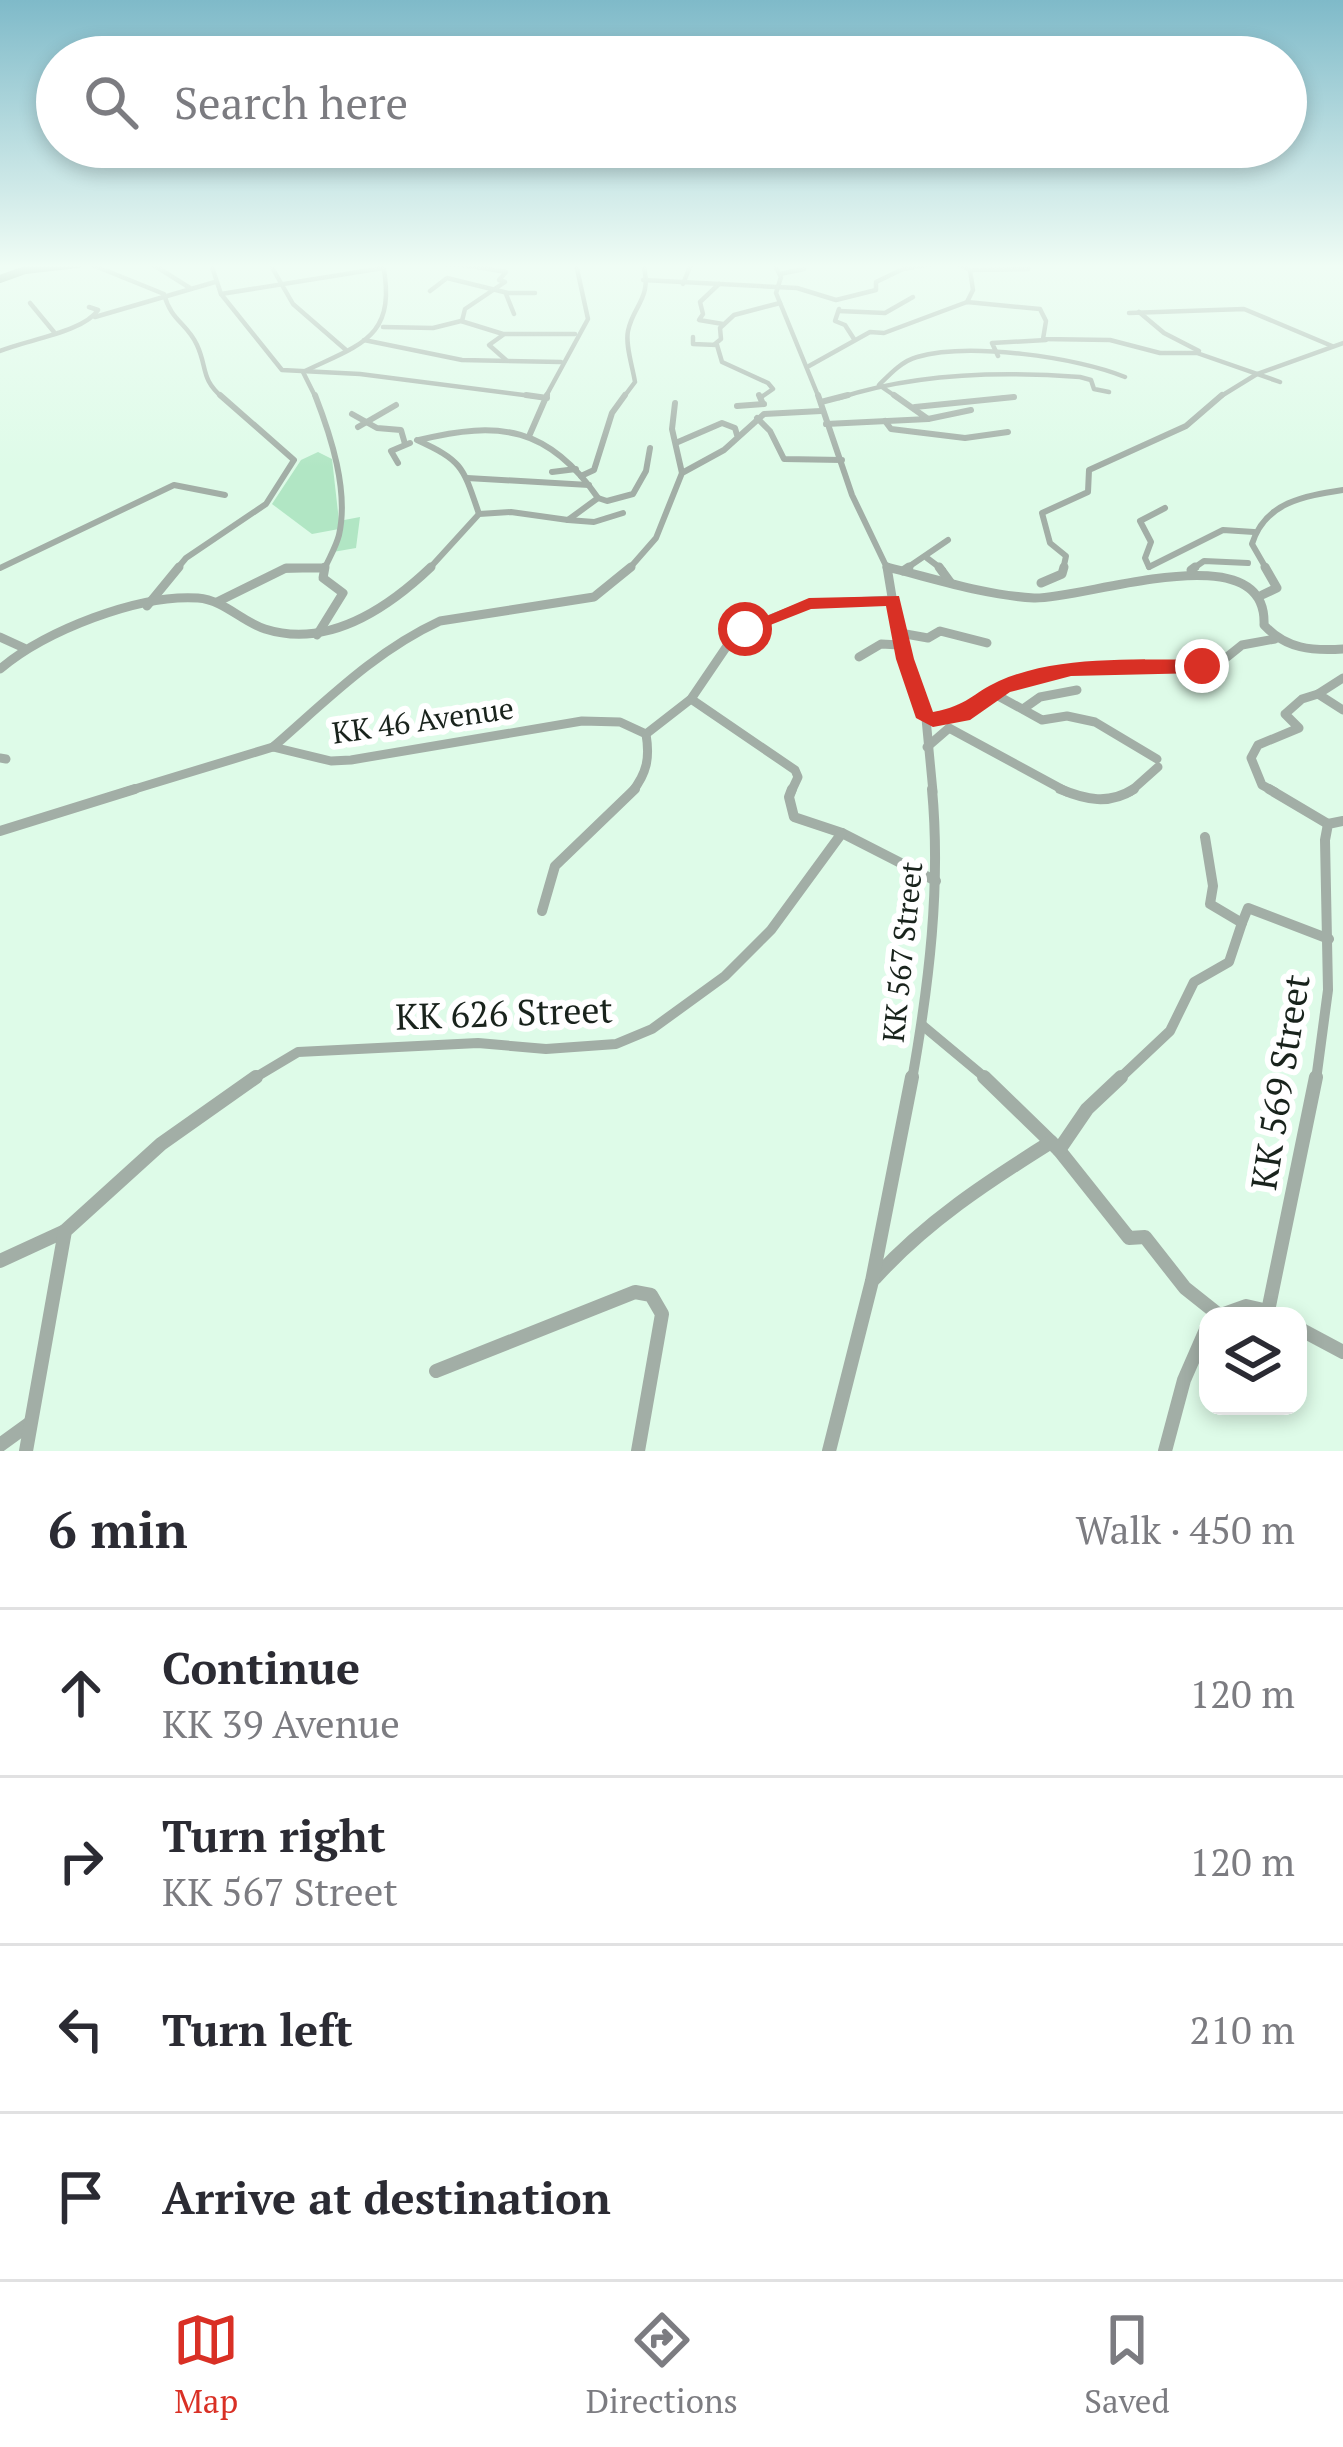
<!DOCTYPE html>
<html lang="en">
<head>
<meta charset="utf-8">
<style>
	:root { --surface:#fff; --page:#f2f2f3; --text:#2b2b33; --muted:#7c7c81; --line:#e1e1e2; --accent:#d93025 }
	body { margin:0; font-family:"PT Serif",serif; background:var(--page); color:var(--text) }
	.controls { position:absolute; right:36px; bottom:36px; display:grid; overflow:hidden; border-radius:24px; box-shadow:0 6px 18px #0003 }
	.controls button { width:108px; height:108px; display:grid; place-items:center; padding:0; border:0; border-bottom:3px solid var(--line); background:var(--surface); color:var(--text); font:60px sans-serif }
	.stop { position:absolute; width:36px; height:36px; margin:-27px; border:9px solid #d93025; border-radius:50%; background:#fff }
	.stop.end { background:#d93025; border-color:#fff; box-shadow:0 3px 12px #0008 }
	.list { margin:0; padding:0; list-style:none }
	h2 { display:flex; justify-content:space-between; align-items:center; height:156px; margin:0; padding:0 48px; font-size:51px }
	h2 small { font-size:39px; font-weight:400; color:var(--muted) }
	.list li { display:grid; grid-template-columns:78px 1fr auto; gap:36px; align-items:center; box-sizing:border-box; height:168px; padding:0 48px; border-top:3px solid var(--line) }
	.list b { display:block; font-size:45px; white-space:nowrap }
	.list p { margin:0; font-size:39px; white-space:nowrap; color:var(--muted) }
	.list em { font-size:39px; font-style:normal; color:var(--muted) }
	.icon { flex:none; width:66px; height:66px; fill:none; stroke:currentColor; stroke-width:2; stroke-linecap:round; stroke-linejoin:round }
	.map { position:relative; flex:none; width:1343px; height:1451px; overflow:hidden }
	.search { position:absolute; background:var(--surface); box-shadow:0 6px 18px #0003; left:36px; right:36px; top:36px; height:132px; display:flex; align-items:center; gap:30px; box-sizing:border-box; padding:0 42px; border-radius:66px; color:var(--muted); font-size:45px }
	.sheet { height:828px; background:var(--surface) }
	nav { display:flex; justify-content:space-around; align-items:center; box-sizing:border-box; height:168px; border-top:3px solid var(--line); background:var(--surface); font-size:33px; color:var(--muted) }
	nav a { display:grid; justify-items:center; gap:6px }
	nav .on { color:var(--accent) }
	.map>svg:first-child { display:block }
</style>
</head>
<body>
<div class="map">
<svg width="1343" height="1451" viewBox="0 0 1343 1451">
	<rect width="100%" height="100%" fill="#defbe8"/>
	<!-- green -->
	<polygon fill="#b1e6c4" points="318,452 332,459 339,521 360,517 356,548 333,552 339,529 312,534 272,504 301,460"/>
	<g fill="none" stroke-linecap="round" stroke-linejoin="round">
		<!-- street-far4 -->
		<g stroke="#a2aea6" stroke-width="4.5">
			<path d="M90 264 164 294C171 321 187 323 197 345 208 369 200 378 223 398"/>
			<polyline points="152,264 190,288"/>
			<polyline points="211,264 221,294 282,370 360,374 547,398"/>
			<polyline points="270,264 293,304 346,350"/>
			<polyline points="445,264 471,266"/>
			<polyline points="774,264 781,277 776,293 819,398"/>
			<polyline points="959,264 970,270 973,290 967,302"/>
			<polyline points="970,270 1028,269"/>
			<polyline points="780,274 804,269"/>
			<polyline points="643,280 797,288 836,300 876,290 876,282 903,269 931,264"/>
			<polyline points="683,284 691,264"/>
			<polyline points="719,284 700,302 703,314 699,320 723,324"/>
			<polyline points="430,291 447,278 508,293 535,293"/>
			<polyline points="221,294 383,268"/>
			<polyline points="506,294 514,314"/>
			<polyline points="30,303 54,332"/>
			<polyline points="839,309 835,321 845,325 854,339"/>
			<polyline points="839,311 885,313 913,297"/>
			<polyline points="1139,312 1164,333 1199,351"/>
			<polyline points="1129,313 1244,309 1332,346"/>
			<polyline points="95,317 215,282"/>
			<polyline points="462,321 465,309 505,282 499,280 506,272 471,266 475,264"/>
			<polyline points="383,327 433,328 461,321 503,334 575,334"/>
			<polyline points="503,335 489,345 506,360"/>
			<polyline points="693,337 693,344 717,345 722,362 768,383 773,389 760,398"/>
			<polyline points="364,340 462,360 561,362"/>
			<polyline points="715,344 721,339 720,328 734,315 780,303"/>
			<path d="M0 351C26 340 84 332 98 310L89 307"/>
			<polyline points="998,356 992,343 1046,340"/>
			<polyline points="809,366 870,332 884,333 967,302 1040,309 1046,321 1043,339 1110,340 1160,353 1197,353 1280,382"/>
			<path d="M316 398 303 372C361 344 397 338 383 264"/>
			<polyline points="545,398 588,319 576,264"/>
			<path d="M623 398 635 382C633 368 625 345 628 331 633 305 653 298 643 264"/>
			<path d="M839 398C915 373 1001 371 1080 377L1091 380 1094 389 1109 392"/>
			<path d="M898 398 879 385C890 374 902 361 917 357 968 342 1077 357 1125 377"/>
			<polyline points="1001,398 1014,397"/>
			<polyline points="1218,398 1257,374 1343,343"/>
		</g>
		<!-- street-far3 -->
		<g stroke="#a2aea6" stroke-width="6">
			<path d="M315 395C331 436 349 491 339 535 336 547 329 558 324 570"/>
			<polyline points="526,395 547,398"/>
			<polyline points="759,395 763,404"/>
			<polyline points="818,395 852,495 888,570"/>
			<polyline points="821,402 848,395"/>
			<polyline points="675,403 672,429 682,473"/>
			<polyline points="737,406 764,404"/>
			<polyline points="915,407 1014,397"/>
			<polyline points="352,414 377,428 401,430 405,444"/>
			<polyline points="757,418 770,431 784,459 842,460"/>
			<polyline points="928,419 971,410"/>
			<polyline points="885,421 891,429 965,438 1008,432"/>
			<polyline points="826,424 928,419 894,395"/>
			<polyline points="358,427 396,405"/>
			<polyline points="530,434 547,395"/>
			<path d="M417 440C463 461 463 467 479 514"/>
			<path d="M419 440C500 420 549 427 598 498L568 520 511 512 479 514 428 570"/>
			<polyline points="678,442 722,423 735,428 737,435"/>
			<polyline points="398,463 391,451 410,443"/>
			<polyline points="552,472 576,469"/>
			<polyline points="581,476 594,470 612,413 625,395"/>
			<polyline points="467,478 589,485"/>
			<polyline points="598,498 607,501 633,494 646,471 650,448"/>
			<polyline points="568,520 594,522 623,513"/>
			<polyline points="927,558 943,570"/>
			<polyline points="887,567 900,570"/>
			<polyline points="1149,567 1223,530 1254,532"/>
			<polyline points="1149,567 1145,558 1151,542 1140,521 1165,508"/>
			<polyline points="0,568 174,485 225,495"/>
			<polyline points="176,570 186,558 266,504 294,460 220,395"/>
			<polyline points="282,570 323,568"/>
			<polyline points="628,570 656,538 682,473 724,450 764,414 821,411"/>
			<polyline points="904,570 948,540"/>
			<polyline points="1063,570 1066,556 1050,543 1042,513 1088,492 1089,470 1186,426 1222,395"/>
			<polyline points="1191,570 1204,561 1248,563"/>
			<path d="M1267 570 1252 544C1265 502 1304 496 1343 490"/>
		</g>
		<!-- street-far2 -->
		<g stroke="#a2aea6" stroke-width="9">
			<polyline points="887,567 900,645 925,708 933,792"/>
			<path d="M887 567C936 579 984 595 1034 598 1084 600 1268 531 1264 625 1286 649 1312 651 1343 649"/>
			<polyline points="939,567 950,582"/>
			<polyline points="1191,570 1195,567"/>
			<polyline points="903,571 909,567"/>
			<polyline points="1041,583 1062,574 1064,567"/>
			<polyline points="1262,595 1277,588 1265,567"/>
			<polyline points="217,602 286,568 323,568"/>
			<polyline points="147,606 179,567"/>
			<polyline points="900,633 928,638 940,631 987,643"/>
			<polyline points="317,635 343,593 323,578 325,567"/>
			<polyline points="0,637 24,648"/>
			<polyline points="859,657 881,644 900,645"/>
			<path d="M0 669C45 631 138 594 198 598 224 600 242 622 265 629 328 649 388 608 431 567"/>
			<polyline points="1343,678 1318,694 1343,710"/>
			<polyline points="991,692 1042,720 1067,716 1095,722 1157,759"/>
			<polyline points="691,699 795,770 798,777 791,792"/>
			<polyline points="1023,709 1040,697 1077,690"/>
			<polyline points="925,718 970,712 1003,687 1071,669 1217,665 1242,645 1275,639"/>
			<polyline points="646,734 691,699 727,646 745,629 809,604 893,600"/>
			<path d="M273 747C326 701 375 651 440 621L594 597 631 567"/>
			<polyline points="927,747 949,728 1067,792"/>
			<polyline points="0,758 6,759"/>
			<polyline points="125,792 273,747 331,761 351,760 582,721 620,722 646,734"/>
			<path d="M632 792C647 773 650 758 646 734"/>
			<polyline points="1130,792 1158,767"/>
			<polyline points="1275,792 1262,785 1251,758 1258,745 1299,728 1285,714 1302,699 1318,694"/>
		</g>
		<!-- street-far1 -->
		<g stroke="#a2aea6" stroke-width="10">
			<polyline points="792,789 789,797 794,817 842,833 936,881"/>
			<path d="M1060 789C1086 800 1109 805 1134 789"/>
			<polyline points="1269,789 1328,824"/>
			<polyline points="0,831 135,789"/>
			<polyline points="542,911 555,866 635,789"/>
			<polyline points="1242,923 1248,908 1329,939"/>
			<polyline points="922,1025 988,1080"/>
			<polyline points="251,1080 298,1052 478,1043 546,1049 616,1044 652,1029 725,976 771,930 842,833"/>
			<path d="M912 1080C929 984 941 886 932 789"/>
			<polyline points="1118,1080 1170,1031 1194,982 1229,962 1242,923 1210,904 1213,886 1205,837"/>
			<polyline points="1316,1080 1328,990 1325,840 1328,824 1343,821"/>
		</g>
		<!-- street -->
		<g stroke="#a2aea6" stroke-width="14">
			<polyline points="984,1077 1051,1142"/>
			<polyline points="1059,1150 1129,1238 1145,1237 1185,1288 1219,1315"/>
			<polyline points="0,1261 65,1231"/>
			<path d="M875 1278C926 1222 987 1182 1051 1142L1059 1150 1087 1109 1121 1077"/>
			<polyline points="1218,1316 1246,1306 1268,1311 1316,1077"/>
			<polyline points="1298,1328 1343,1352"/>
			<polyline points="436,1371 635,1292 651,1295 662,1314 638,1451"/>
			<polyline points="0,1445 29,1424"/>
			<polyline points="26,1451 65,1231 161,1144 256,1077"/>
			<polyline points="829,1451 872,1281 912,1077"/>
			<polyline points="1165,1451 1184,1380 1208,1325"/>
		</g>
		<!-- secondary -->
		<polyline stroke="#7b8d81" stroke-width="8" points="0,279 25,270 78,264"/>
	</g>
	<!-- sky -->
	<linearGradient id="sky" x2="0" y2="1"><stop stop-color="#7fbac9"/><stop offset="0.57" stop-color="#f0fdf5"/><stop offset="1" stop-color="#f0fdf5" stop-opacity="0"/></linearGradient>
	<rect width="1343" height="467" fill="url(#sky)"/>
	<!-- route -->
	<path fill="#d93025" d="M899 596 914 659 933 712C969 705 971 694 999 681 1061 654 1136 661 1202 659L1212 666 1202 673 1071 676 1010 692 970 720 933 727 916 718 896 659 886 606 811 609 745 635 736 629 809 598Z"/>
	<g text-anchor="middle" stroke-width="12" stroke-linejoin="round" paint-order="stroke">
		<!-- street labels -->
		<g font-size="30" fill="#19231c" stroke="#fff">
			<text transform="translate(423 721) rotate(-8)" y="10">KK 46 Avenue</text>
			<text transform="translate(903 952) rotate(-84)" y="10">KK 567 Street</text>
		</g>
		<!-- near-street labels -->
		<g font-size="36" fill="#19231c" stroke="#fff">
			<text transform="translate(504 1013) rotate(-2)" y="13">KK 626 Street</text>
			<text transform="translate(1280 1082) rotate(-81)" y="13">KK 569 Street</text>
		</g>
	</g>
</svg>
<div class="controls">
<button><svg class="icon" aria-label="layers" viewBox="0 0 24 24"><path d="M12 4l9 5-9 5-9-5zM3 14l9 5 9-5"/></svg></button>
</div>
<div class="stop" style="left:745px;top:629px"></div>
<div class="stop end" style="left:1202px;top:666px"></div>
<div class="search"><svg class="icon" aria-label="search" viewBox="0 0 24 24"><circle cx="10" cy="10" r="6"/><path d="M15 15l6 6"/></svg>Search here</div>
</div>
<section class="sheet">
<h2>6 min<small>Walk · 450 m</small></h2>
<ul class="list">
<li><svg class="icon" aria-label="ahead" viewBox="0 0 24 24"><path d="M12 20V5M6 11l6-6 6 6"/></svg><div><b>Continue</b><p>KK 39 Avenue</p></div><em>120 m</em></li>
<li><svg class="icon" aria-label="right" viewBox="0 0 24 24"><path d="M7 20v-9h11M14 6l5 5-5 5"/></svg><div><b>Turn right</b><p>KK 567 Street</p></div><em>120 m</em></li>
<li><svg class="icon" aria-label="left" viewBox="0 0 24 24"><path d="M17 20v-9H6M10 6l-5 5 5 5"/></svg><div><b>Turn left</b></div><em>210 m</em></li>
<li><svg class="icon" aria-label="arrive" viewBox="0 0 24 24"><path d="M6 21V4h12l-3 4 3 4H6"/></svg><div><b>Arrive at destination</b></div></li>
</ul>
</section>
<nav>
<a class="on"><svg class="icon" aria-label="map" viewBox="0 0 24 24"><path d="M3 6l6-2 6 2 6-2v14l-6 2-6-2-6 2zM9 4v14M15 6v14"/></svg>Map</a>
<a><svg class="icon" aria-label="directions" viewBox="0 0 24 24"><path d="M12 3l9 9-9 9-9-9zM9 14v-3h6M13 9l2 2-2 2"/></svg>Directions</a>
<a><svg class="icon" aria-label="saved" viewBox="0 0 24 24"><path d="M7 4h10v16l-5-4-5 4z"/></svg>Saved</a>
</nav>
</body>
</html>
